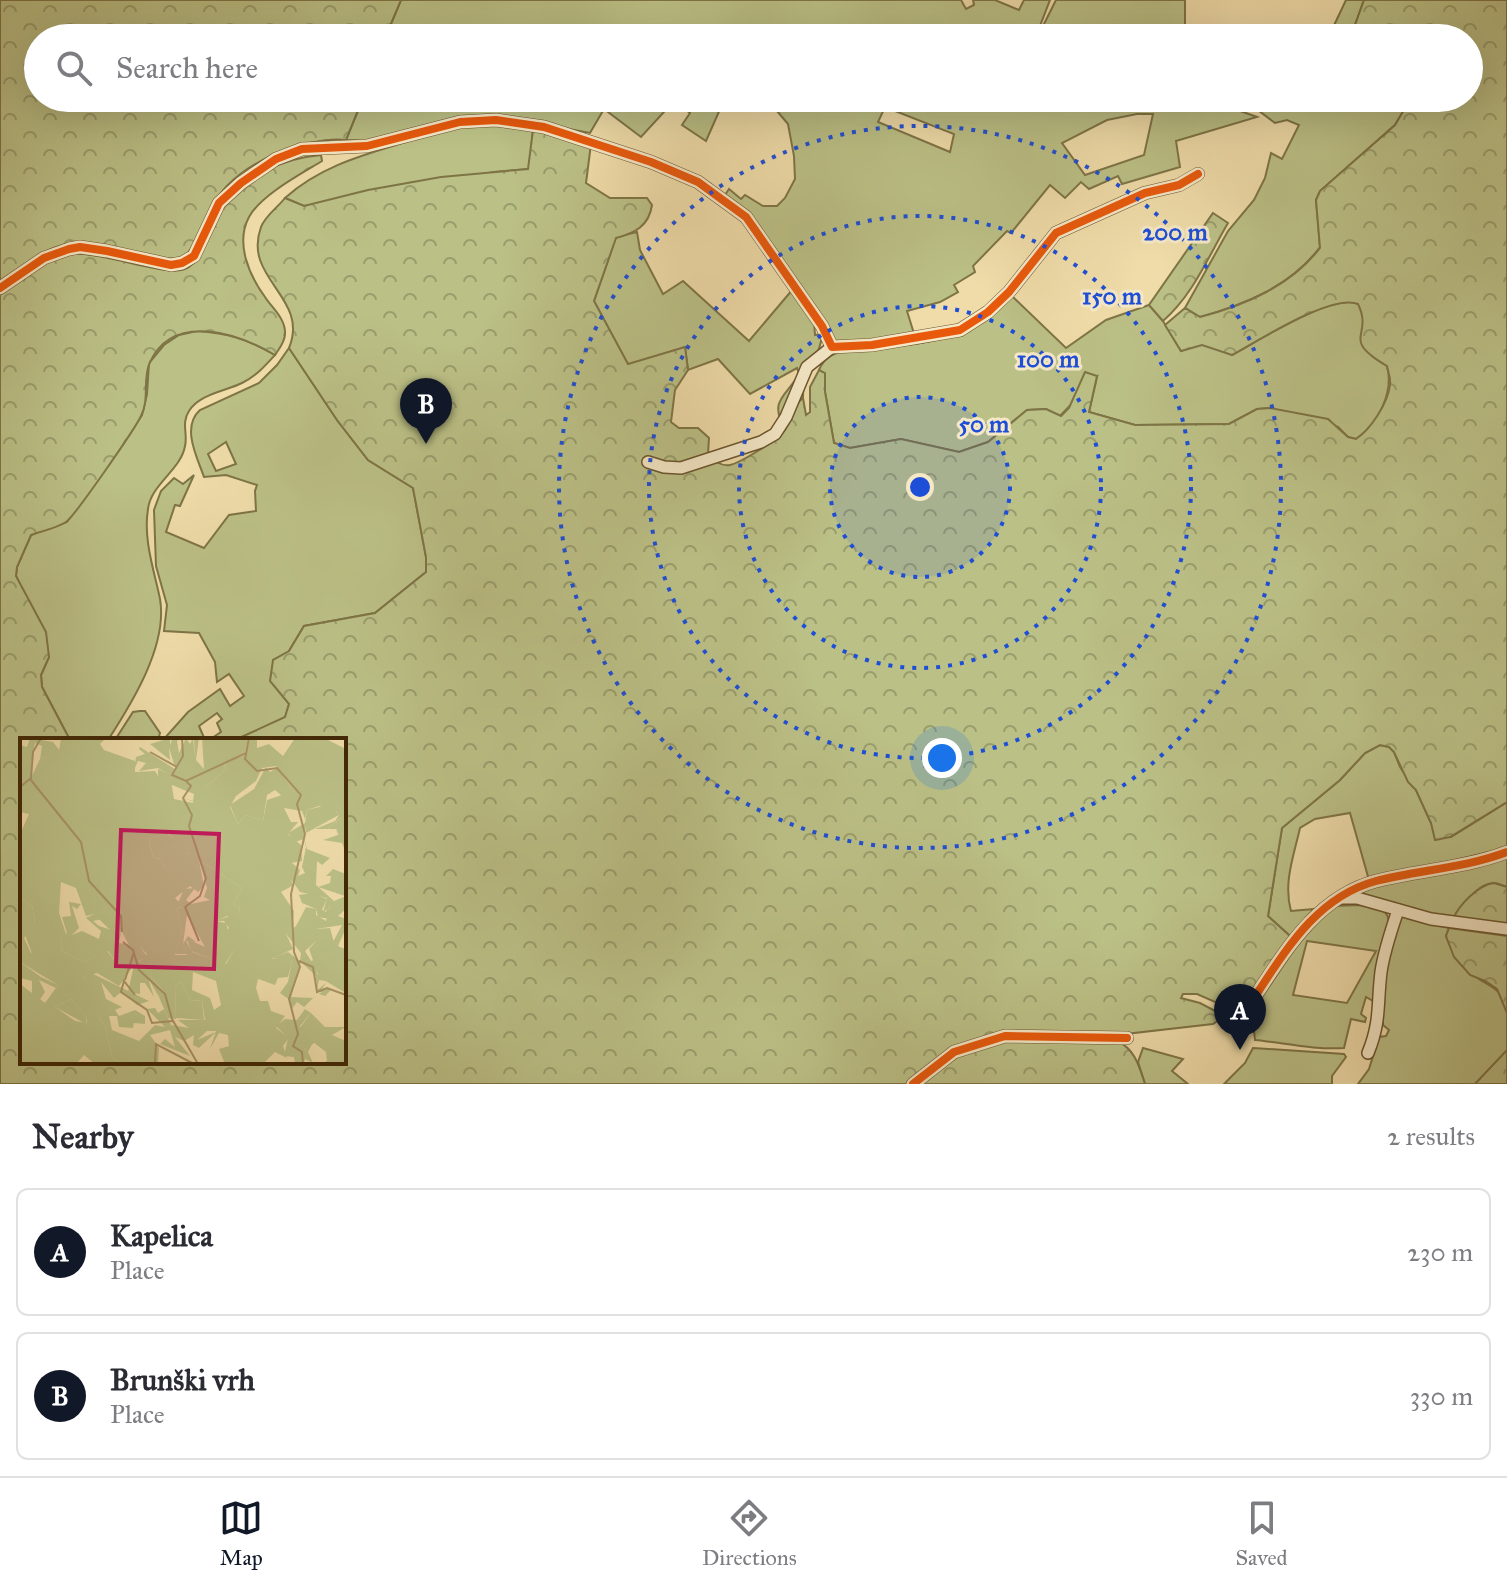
<!DOCTYPE html>
<html lang="en">
<head>
<meta charset="utf-8">
<style>
	:root { --surface:#fff; --page:#f2f2f3; --text:#2b2b33; --muted:#7c7c81; --line:#e1e1e2; --accent:#111827 }
	body { margin:0; font-family:"IM FELL Great Primer",serif; background:var(--page); color:var(--text) }
	.you { position:absolute; left:942px; top:758px; width:28px; height:28px; margin:-20px; border:6px solid #fff; border-radius:50%; background:#1a73e8; box-shadow:0 0 0 12px #1a73e833 }
	.badge { display:grid; place-items:center; width:52px; height:52px; border-radius:50%; background:var(--accent); color:#fff; font-size:26px; font-weight:700 }
	.pin { position:absolute; translate:-50% -66px; filter:drop-shadow(0 2px 4px #0008) }
	.pin::after { content:''; position:absolute; top:42px; width:28px; height:24px; background:inherit; clip-path:polygon(0 0,100% 0,50% 100%) }
	.list { margin:0; padding:0; list-style:none }
	h2 { display:flex; justify-content:space-between; align-items:center; height:104px; margin:0; padding:0 32px; font-size:34px }
	h2 small { font-size:26px; font-weight:400; color:var(--muted) }
	.list li { display:grid; grid-template-columns:52px 1fr auto; gap:24px; align-items:center; box-sizing:border-box; height:128px; margin:0 16px 16px; padding:0 16px; border:2px solid var(--line); border-radius:12px }
	.list b { display:block; font-size:30px; white-space:nowrap }
	.list p { margin:0; font-size:26px; white-space:nowrap; color:var(--muted) }
	.list em { font-size:26px; font-style:normal; color:var(--muted) }
	.icon { flex:none; width:44px; height:44px; fill:none; stroke:currentColor; stroke-width:2; stroke-linecap:round; stroke-linejoin:round }
	.map { position:relative; flex:none; width:1507px; height:1084px; overflow:hidden }
	.search { position:absolute; background:var(--surface); box-shadow:0 8px 32px #0002; left:24px; right:24px; top:24px; height:88px; display:flex; align-items:center; gap:20px; box-sizing:border-box; padding:0 28px; border-radius:44px; color:var(--muted); font-size:30px }
	.sheet { height:392px; background:var(--surface) }
	nav { display:flex; justify-content:space-around; align-items:center; box-sizing:border-box; height:112px; border-top:2px solid var(--line); background:var(--surface); font-size:22px; color:var(--muted) }
	nav a { display:grid; justify-items:center; gap:4px }
	nav .on { color:var(--accent) }
	.map>svg:first-child { display:block }
</style>
</head>
<body>
<div class="map">
<svg width="1507" height="1084" viewBox="0 0 1507 1084">
	<defs>
		<pattern id="forest-crowns" width="20" height="18" patternUnits="userSpaceOnUse" patternTransform="scale(2)"><rect width="20" height="18" fill="#bbc086"/><path d="M2 6a3 3 0 1 1 6 0M12 15a3 3 0 1 1 6 0" fill="none" stroke="#999c6c"/></pattern>
	</defs>
	<rect width="100%" height="100%" fill="#efdca9"/>
	<filter id="stains"><feTurbulence type="fractalNoise" baseFrequency=".0025" numOctaves="4"/><feColorMatrix values="0 0 0 0 .2 0 0 0 0 .09 0 0 0 0 .02 0 0 0 .5 -.17"/></filter>
	<radialGradient id="worn" r=".72"><stop offset=".6" stop-color="#630" stop-opacity="0"/><stop offset="1" stop-color="#630" stop-opacity=".3"/></radialGradient>
	<!-- grass -->
	<g fill="#bbc086" stroke="#7e7446" stroke-width="2" fill-rule="evenodd">
		<polygon points="401,0 961,0 966,9 974,5 973,0 995,0 1019,10 1024,0 1050,0 1038,31 1040,38 385,38"/>
		<polygon points="1056,0 1185,0 1185,38 1046,38 1043,26"/>
		<polygon points="1346,0 1364,0 1355,25 1362,38 1365,38 1328,38"/>
		<polygon points="363,98 725,98 706,141 682,125 690,113 674,101 641,137 604,109 590,133 512,118 365,141 346,140"/>
		<path d="M766 98H1204L1257 117 1176 141 1180 167 1122 184 1118 176 1089 189 1081 182 1065 198 1050 185 1011 233 1007 231 973 266 975 272 954 285 958 292 940 302 907 311 915 337 837 345 741 209 725 195 729 189 741 199 745 195 763 206H777L785 198 795 179 794 156 788 124ZM885 107 954 134 950 152 878 122ZM1137 114H1153L1144 155 1085 175 1062 143 1107 120Z"/>
		<path d="M1220 98H1411L1395 125 1320 191 1316 200 1320 247C1291 286 1244 305 1200 317L1185 308 1228 231 1254 200 1265 178 1271 153 1282 159 1299 125 1287 120 1275 123 1259 111Z"/>
		<path d="M480 121 533 130 529 169 494 172 304 206 285 198C317 169 356 157 396 145 425 136 450 126 480 121Z"/>
		<path d="M637 232 640 250 663 294 683 281 749 341 793 289 814 321 815 335 822 334C821 352 811 362 806 378 803 384 803 392 803 398L796 404 786 429C767 401 787 396 799 374L797 368 750 394 718 359 688 370 685 347 628 365 594 301 616 237Z"/>
		<path d="M1012 296 1066 348 1106 320 1149 305 1163 321 1181 351 1202 344 1232 355C1258 341 1332 293 1359 304 1373 334 1344 341 1387 366 1394 391 1379 424 1356 439L1348 437 1338 427 1270 408 1257 409 1229 424 1135 425 1089 412 1097 377 1060 416 1046 409 1027 410 988 442 959 452 901 439 850 448 834 443 825 392V374L819 370C824 358 831 354 844 351 909 344 964 348 1012 296Z"/>
		<path d="M197 331C227 333 248 339 275 355 265 366 256 376 242 383 226 391 199 394 189 411 181 423 188 434 185 446 181 470 151 484 148 509 143 539 154 570 160 599 168 645 132 703 108 740H70L42 687 41 675 49 657 16 576 17 567 31 535 67 522 142 415 147 394 149 363 164 345 179 335Z"/>
		<path d="M289 348 337 420 368 460 413 488 426 557V572L375 613 304 626 289 651V704L285 718 235 740H209L221 732 217 723 222 719 217 713 199 726 205 740H163L188 712 220 689 230 706 244 696 229 674 217 682 215 662 199 633 164 631 167 605 156 566 154 510 161 491 174 478 183 484 194 475 180 506 175 505 166 532 204 548 229 515 256 511 255 491 257 485 226 475 204 477C197 457 181 427 200 410L259 383 277 365ZM226 442 236 464 216 471 208 454Z"/>
		<polygon points="140,711 145,711 160,733 158,740 115,740 133,712"/>
		<path d="M1380 745 1389 747 1394 752 1400 767 1416 790 1431 823 1451 837 1507 802V848L1369 880 1350 813 1315 819 1300 828C1294 855 1283 883 1291 911L1314 909 1290 936 1268 916 1282 828 1340 780 1365 753Z"/>
		<path d="M1507 856V887C1503 886 1498 883 1494 883 1477 883 1462 907 1453 919L1365 897 1363 893 1365 889Z"/>
		<path d="M1360 905C1374 907 1389 907 1389 924L1378 1004 1366 997 1361 1014 1366 1018 1365 1022 1351 1019 1344 1048C1314 1050 1285 1043 1255 1040L1252 1013 1256 1006 1306 932 1334 906ZM1307 941 1376 951 1347 1003 1293 995Z"/>
		<path d="M1402 916 1449 928 1446 936C1452 953 1461 965 1475 976 1490 988 1503 987 1507 1012 1507 1024 1507 1038 1507 1051L1475 1084H1358L1369 1069 1379 1037 1386 1036 1389 1030 1383 1025V981L1398 918Z"/>
		<polygon points="1143,1048 1183,1059 1172,1071 1188,1084 1145,1084 1138,1062"/>
		<polygon points="1253,1048 1344,1054 1346,1057 1332,1076 1332,1084 1224,1084 1245,1063"/>
	</g>
	<!-- forest -->
	<g fill="url(#forest-crowns)" stroke="#7e7446" stroke-width="2">
		<path d="M0 0H401L385 38H38V98H363L346 140C306 136 238 163 217 199 209 212 195 250 183 257 157 272 98 236 63 245 39 251 20 269 0 282Z"/>
		<path d="M1364 0H1507V802L1450 837 1435 840 1431 823 1416 790 1408 782 1394 752 1389 747 1380 745 1365 753 1340 780 1282 828 1268 916 1290 936 1238 1012 1197 994H1183L1181 998 1200 1003 1225 1016 1213 1024 1117 1035V1041C1135 1049 1139 1066 1145 1084H0V293C19 279 40 260 63 255 97 247 171 281 189 267 206 254 208 230 218 213 238 178 283 158 321 155L322 161C301 174 261 195 249 217 235 243 249 275 265 297 272 308 286 319 285 334 285 342 279 349 275 355 239 334 174 311 150 362 142 379 150 399 141 416 135 429 74 517 66 522 57 528 42 531 31 535L17 567 16 576 46 632 49 657 41 675 42 687 70 740H22V1062H344V740H235L285 717 289 704 270 681 273 660 289 651 304 626 375 613 426 572V557L413 488 368 460 337 420 289 348C310 297 242 279 261 227 265 216 278 207 285 198L304 206 368 190 441 177 528 169 533 130 591 144 586 183 610 198H647L652 205C649 226 635 233 616 238L594 301 628 364 685 347 688 370 675 390 671 422 679 428H698L709 438 708 454C714 460 721 467 730 465 740 463 779 439 784 431 793 420 791 407 803 398L806 415 810 412V387L819 370 825 373V392L834 443 850 448 901 439 959 452 988 442 1027 410 1046 409 1061 416 1069 408 1085 372 1097 376 1089 412 1135 425 1229 424 1257 409 1270 408 1328 419 1348 437 1356 439C1371 429 1388 403 1390 385 1391 378 1388 372 1387 366 1339 338 1374 337 1358 304 1332 293 1258 341 1232 355L1202 345 1181 351 1165 325 1185 308 1200 317C1245 305 1291 286 1320 248L1316 200 1320 191 1395 125 1411 98H1469V38H1400L1396 28 1388 27C1376 32 1368 42 1356 34L1355 25Z"/>
		<path d="M1213 213 1228 223C1208 257 1193 295 1163 321L1149 305Z"/>
		<path d="M1494 883 1507 887V924L1453 919C1459 905 1478 885 1494 883Z"/>
		<polygon points="1449,928 1507,936 1507,1013 1497,989 1485,981 1470,975 1454,957 1446,936"/>
		<polygon points="1507,1050 1507,1084 1475,1084"/>
	</g>
	<g fill="none" stroke-linecap="round" stroke-linejoin="round">
		<defs>
			<g id="minor">
				<polyline points="0,288 44,258 69,249 80,247 107,251 171,265 182,263 194,256 219,203 241,183 276,159 302,149 367,146 460,122 496,120 544,127 651,162 698,182 746,217 822,326 832,347"/>
				<polyline points="832,347 872,345 960,330 988,312 1009,292 1056,233 1145,193 1179,185 1198,174"/>
				<polyline points="648,462 664,467 681,468 761,442 775,434 786,417 807,367 832,347"/>
				<polyline points="1343,898 1357,898 1431,919 1507,929"/>
				<path d="M1243 1018 1248 1007C1282 957 1313 898 1376 881 1419 870 1465 868 1507 852"/>
				<path d="M1368 1053C1381 1021 1377 1004 1381 972 1384 951 1391 931 1398 910"/>
				<polyline points="913,1084 954,1052 1005,1036 1127,1038"/>
			</g>
		</defs>
		<!-- minor casing -->
		<use href="#minor" stroke="#6c542e" stroke-width="14"/>
		<!-- minor -->
		<use href="#minor" stroke="#f5e8c7" stroke-width="11"/>
		<defs>
			<g id="cycleway">
				<polyline points="0,288 44,258 69,249 80,247 107,251 171,265 182,263 194,256 219,203 241,183 276,159 302,149 367,146 460,122 496,120 544,127 651,162 698,182 746,217 822,326 832,347 872,345 960,330 988,312 1009,292 1056,233 1145,193 1179,185 1198,174"/>
				<path d="M1243 1018 1248 1007C1282 957 1313 898 1376 881 1419 870 1465 868 1507 852"/>
				<polyline points="913,1084 954,1052 1005,1036 1127,1038"/>
			</g>
		</defs>
		<!-- cycleway casing -->
		<use href="#cycleway" stroke="#f5e8c7" stroke-width="13"/>
		<!-- cycleway -->
		<use href="#cycleway" stroke="#e8590c" stroke-width="8"/>
	</g>
	<!-- distance rings -->
	<circle cx="920" cy="487" r="90" fill="#1d4ed8" fill-opacity=".12"/>
	<g fill="none" stroke="#1d4ed8" stroke-width="4" stroke-dasharray="4 8">
		<circle cx="920" cy="487" r="90"/>
		<circle cx="920" cy="487" r="181"/>
		<circle cx="920" cy="487" r="271"/>
		<circle cx="920" cy="487" r="361"/>
	</g>
	<!-- overview -->
	<g transform="translate(20 738)">
		<rect width="326" height="326" fill="#efdca9"/>
		<path d="M10 0 33 4 40 13 20 21 22 8 15 5 12 23 0 29V7L7 9ZM150 0V7L153 0H161L157 3 159 15 166 0 170 6 173 0 175 20 174 0H179L176 22 184 31 182 0 228 1 225 14 204 25 206 31 187 48 183 45 176 65 164 60 173 63 174 56 152 47V53L150 38 138 30 119 33 126 25 118 23 114 32 116 19 125 16 119 11 120 9 166 38 156 32 149 10 150 22 130 6ZM246 29 250 34 257 30 274 53 263 59 255 52 247 57 243 83 226 77 218 86 210 67 234 51ZM303 68 313 71 322 79 308 90H316L319 98 307 101 318 97 316 91H295L315 83 319 77 286 95 285 88 284 100 287 111 310 120 302 127 297 123 296 147 314 163 326 158V171L318 178 326 181V190L318 208 322 210 315 209 313 204 322 187 296 191V203L285 213 291 223 296 221 297 236 306 243 299 242 297 252 306 245 302 251H311V252L305 258 299 256 302 254H297L296 238 281 224 271 259 293 260 284 269 277 264 271 272 270 262 260 255 268 244 272 223 252 220 268 214 280 223 281 215 266 196 276 188 286 169 296 171V177L306 183 310 168 303 175 307 160 280 154 271 141V124L280 132 278 138 285 135 282 129 286 109 284 101 275 104 268 95 285 85 287 72ZM147 95 168 112 166 120 146 132 141 121 133 119 129 101ZM179 122 222 150 213 166 220 170 217 183 207 178 196 183 206 185 214 212 205 226 171 213 167 201 185 209 167 177 163 206 167 216H155L162 192 156 171 162 169 158 165 164 151 175 150 166 162 171 166 190 162 184 159 187 150ZM0 160 12 168 15 185 4 200 11 215 0 208ZM49 164 61 166 57 171 52 168 59 190 52 197 62 193 79 201 81 193 66 180 74 176 82 181 73 183 79 188 101 195 99 205 120 209 127 218 119 223 144 255 139 259 128 240 134 259 125 245H120V256L108 254 114 227 100 229 88 213 64 224 42 213 40 200 47 195 42 179 51 178ZM0 224 21 239 38 247 36 250 19 242 25 254 19 263 12 256V243L0 240ZM69 234 129 263 117 267 101 254 94 260 81 244 86 261 102 269 95 272 99 278 115 272 125 278V286L114 285 113 290 99 289 97 278H89L92 292 119 303 135 287 145 289 127 271 135 270 138 275 144 271 151 287 187 293 177 302 196 294 179 310 173 307 174 297 164 303 155 299 170 318 140 306 145 301 155 309 150 292 130 297 139 310 138 326H102L92 319 85 288 77 277 83 280 92 271 66 249 63 240ZM161 244 171 263 182 262 184 282 156 280 155 248ZM51 261 67 279 66 286 35 269ZM285 271 291 275 280 288 285 313 292 303H296L302 308 307 314 310 322 320 326H300L307 323 306 314 293 304 288 314 293 325 285 321 284 326H275L274 319 264 318 268 300 256 288 265 281 277 282Z" fill="#bbc086"/>
		<path d="M41 0H86L80 6 84 12 115 23V34L135 33 138 38V31L150 37 154 61 173 65 182 44 187 48 206 31 204 24 226 17 230 0H237V10L249 6 263 18 275 0H304L326 11V115L322 105 303 102 319 97 316 90H308L321 80 317 74 299 68 287 72 285 81 282 73 264 70 271 84H278L268 96 281 107 282 123 271 125 272 148 261 154 274 173 273 191 266 196 273 211 251 221 267 219 272 224 268 239 258 240 255 247 238 241 236 250 240 263H248L251 273 265 278 256 290 269 300 263 308 267 320 255 314 243 326H205L199 311 209 308 208 297 199 295 190 311 196 293H173L158 282H185L182 262 171 263 161 244 155 248 156 281 148 280 139 259 144 254 119 224 127 216 120 209H110L102 194H92L74 176 66 178 56 150 41 144 39 175 46 196 40 200 42 213 64 224 87 213 99 228 110 223 114 227 99 248 77 235 63 239 92 271 83 281 77 277 85 288 92 319 102 326H75L64 317 56 326H2L0 246 25 265 38 247 0 224V208L12 215 5 197 15 185 12 168 0 160V96L9 76 0 74V29L11 23V40L20 21 39 13ZM256 28 274 53 247 62 243 83 226 77 218 86 210 69 216 58 236 43 242 30ZM148 95 168 115 146 132 141 121 133 119 129 101ZM179 122 222 150 213 166 220 170 217 182 210 178 195 183H204L209 190 201 201 204 210 214 212 206 226 172 214 166 203 176 204 168 198 163 206 167 217H155L162 192 156 171 163 168 155 160 170 148 178 154 184 148ZM173 234 196 243 201 267 194 272 190 260 172 252ZM51 261 67 279V285L55 283 35 269ZM313 131 326 136 325 158 298 149 310 145 311 138H306ZM292 155 307 161 302 172 306 174 309 164 310 181 298 179 296 171 282 165 279 157ZM310 190 315 208 326 211 324 254 299 239 289 211 296 203V191ZM291 275 305 289H326L312 297 326 303V326L308 324 307 314 296 303 285 313 279 291Z" fill="#bbc086" fill-rule="evenodd"/>
		<path fill="none" stroke="#a99467" stroke-width="2" d="M162 0 163 18 152 37 166 43 226 15M229 0 225 21 237 33 257 30 281 57 277 66 285 96 271 156 274 214 280 229 269 261 278 296 273 308 282 314 283 326M130 14 157 29M10 41 61 104 69 143 101 178 102 194M0 49 11 40 13 14 21 0M165 169 180 158 186 140 169 88 172 77 163 60 171 48 166 43M165 169 179 203M103 204 113 212 119 232 145 256 152 281 178 326M279 223 293 229 297 254 307 250 326 257M105 242 114 214M115 257 104 243 101 254 127 272 132 285 153 283M135 326 136 306 174 326"/>
		<path fill="#c2185b" fill-opacity="0.15" stroke="#c2185b" stroke-width="4" d="M101 92 199 96 194 231 96 228Z"/>
		<rect width="326" height="326" fill="none" stroke="#402705" stroke-width="4"/>
	</g>
	<circle cx="920" cy="487" r="12" fill="#1d4ed8" stroke="#f5e8c7" stroke-width="4"/>
	<g font-size="24" text-anchor="middle" font-weight="bold" fill="#1d4ed8" stroke="#f5e8c7" stroke-width="6" stroke-linejoin="round" paint-order="stroke">
		<text x="1175" y="240">200 m</text>
		<text x="1112" y="304">150 m</text>
		<text x="1048" y="367">100 m</text>
		<text x="984" y="432">50 m</text>
	</g>
	<rect width="100%" height="100%" filter="url(#stains)"/>
	<rect width="100%" height="100%" fill="url(#worn)"/>
</svg>
<div class="you"></div>
<div class="pin badge" style="left:1240px;top:1050px">A</div>
<div class="pin badge" style="left:426px;top:444px">B</div>
<div class="search"><svg class="icon" aria-label="search" viewBox="0 0 24 24"><circle cx="10" cy="10" r="6"/><path d="M15 15l6 6"/></svg>Search here</div>
</div>
<section class="sheet">
<h2>Nearby<small>2 results</small></h2>
<ul class="list">
<li><span class="badge">A</span><div><b>Kapelica</b><p>Place</p></div><em>230 m</em></li>
<li><span class="badge">B</span><div><b>Brunški vrh</b><p>Place</p></div><em>330 m</em></li>
</ul>
</section>
<nav>
<a class="on"><svg class="icon" aria-label="map" viewBox="0 0 24 24"><path d="M3 6l6-2 6 2 6-2v14l-6 2-6-2-6 2zM9 4v14M15 6v14"/></svg>Map</a>
<a><svg class="icon" aria-label="directions" viewBox="0 0 24 24"><path d="M12 3l9 9-9 9-9-9zM9 14v-3h6M13 9l2 2-2 2"/></svg>Directions</a>
<a><svg class="icon" aria-label="saved" viewBox="0 0 24 24"><path d="M7 4h10v16l-5-4-5 4z"/></svg>Saved</a>
</nav>
</body>
</html>
